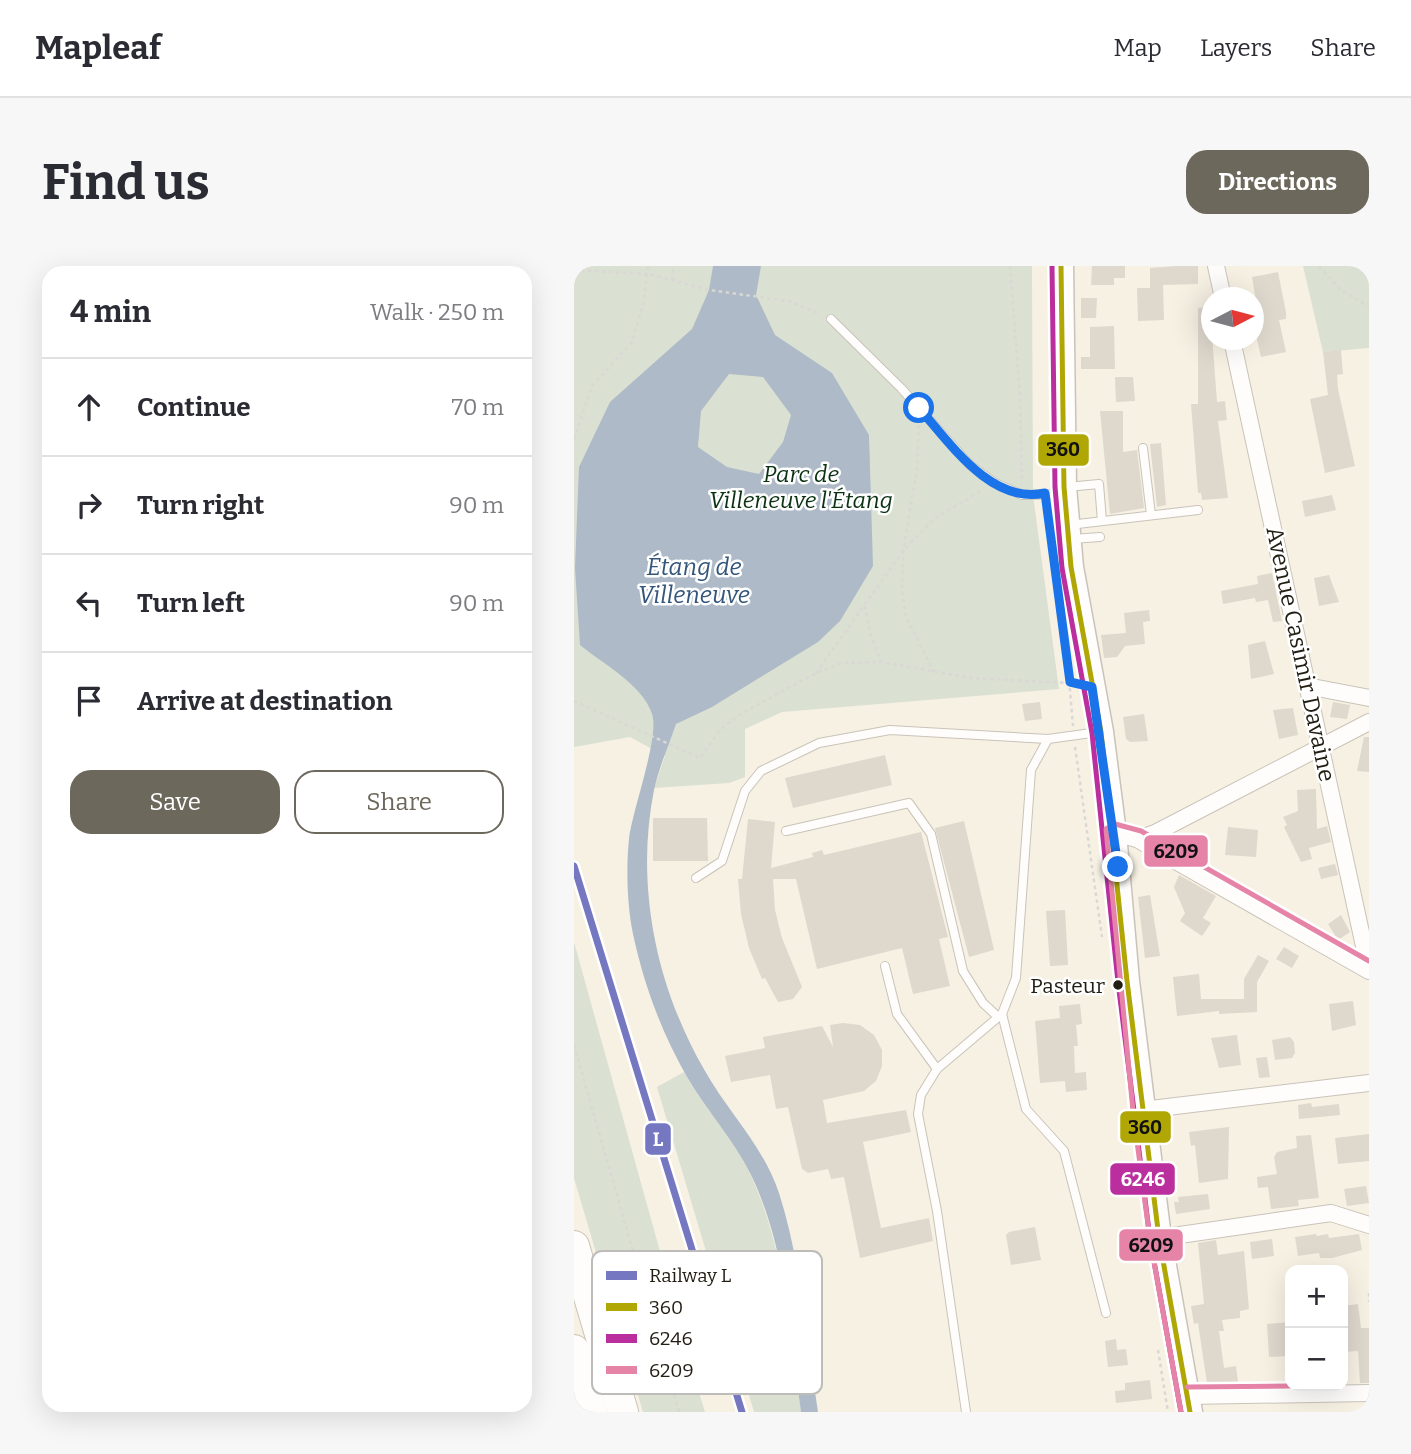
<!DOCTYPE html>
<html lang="en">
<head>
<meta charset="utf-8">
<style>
	:root { --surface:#fff; --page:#f7f7f7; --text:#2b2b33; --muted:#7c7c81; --line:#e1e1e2; --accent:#6d685c }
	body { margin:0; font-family:Bitter,serif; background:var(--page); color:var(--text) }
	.controls { position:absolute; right:21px; bottom:21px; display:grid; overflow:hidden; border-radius:14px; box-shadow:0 7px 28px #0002 }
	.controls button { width:63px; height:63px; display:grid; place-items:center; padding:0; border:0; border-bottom:2px solid var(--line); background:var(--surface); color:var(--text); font:35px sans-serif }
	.compass { position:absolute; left:627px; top:21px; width:63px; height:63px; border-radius:50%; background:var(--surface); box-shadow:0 7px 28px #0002; rotate:84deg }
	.stop { position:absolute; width:21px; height:21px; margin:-16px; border:5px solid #1a73e8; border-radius:50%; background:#fff }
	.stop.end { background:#1a73e8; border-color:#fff; box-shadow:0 2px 7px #0008 }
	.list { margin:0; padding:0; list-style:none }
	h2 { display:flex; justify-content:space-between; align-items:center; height:91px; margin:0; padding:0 28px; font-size:30px }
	h2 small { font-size:23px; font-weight:400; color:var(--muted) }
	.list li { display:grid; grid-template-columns:46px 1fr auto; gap:21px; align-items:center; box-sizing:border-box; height:98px; padding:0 28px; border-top:2px solid var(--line) }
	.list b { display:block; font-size:26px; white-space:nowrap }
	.list em { font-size:23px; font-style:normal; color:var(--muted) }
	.actions { display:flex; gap:14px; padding:21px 28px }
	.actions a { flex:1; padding:16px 0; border:2px solid var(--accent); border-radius:21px; text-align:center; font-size:24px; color:var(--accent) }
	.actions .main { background:var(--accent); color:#fff }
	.icon { flex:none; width:38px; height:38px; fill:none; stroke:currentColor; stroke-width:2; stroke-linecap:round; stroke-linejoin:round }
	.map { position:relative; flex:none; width:795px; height:1146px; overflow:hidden; border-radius:21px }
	header { display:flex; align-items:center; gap:42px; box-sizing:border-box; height:98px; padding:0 35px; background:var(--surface); border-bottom:2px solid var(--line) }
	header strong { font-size:33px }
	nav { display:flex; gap:38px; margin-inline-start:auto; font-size:24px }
	.intro { display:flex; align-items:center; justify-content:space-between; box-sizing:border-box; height:168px; padding:0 42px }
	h1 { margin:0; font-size:49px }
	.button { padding:18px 32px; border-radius:21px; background:var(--accent); color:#fff; font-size:24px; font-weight:700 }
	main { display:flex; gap:42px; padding:0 42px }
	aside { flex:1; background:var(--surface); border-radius:21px; box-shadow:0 7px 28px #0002 }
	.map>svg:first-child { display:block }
</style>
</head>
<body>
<header>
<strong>Mapleaf</strong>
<nav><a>Map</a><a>Layers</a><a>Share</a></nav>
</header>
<div class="intro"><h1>Find us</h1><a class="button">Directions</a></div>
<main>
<aside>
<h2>4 min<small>Walk · 250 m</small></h2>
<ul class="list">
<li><svg class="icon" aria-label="ahead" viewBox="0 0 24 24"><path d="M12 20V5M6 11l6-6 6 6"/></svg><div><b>Continue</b></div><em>70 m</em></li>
<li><svg class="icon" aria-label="right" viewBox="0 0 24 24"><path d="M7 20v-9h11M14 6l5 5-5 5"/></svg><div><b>Turn right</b></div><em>90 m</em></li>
<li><svg class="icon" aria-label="left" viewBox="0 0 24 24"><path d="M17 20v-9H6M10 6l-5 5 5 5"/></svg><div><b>Turn left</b></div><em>90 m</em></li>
<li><svg class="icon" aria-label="arrive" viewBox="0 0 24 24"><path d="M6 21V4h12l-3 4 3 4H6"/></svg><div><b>Arrive at destination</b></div></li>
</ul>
<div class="actions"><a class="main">Save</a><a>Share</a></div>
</aside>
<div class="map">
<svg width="795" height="1146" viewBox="0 0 795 1146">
	<rect width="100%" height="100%" fill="#f7f1e4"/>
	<!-- green -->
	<g fill="#dae0d2">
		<polygon points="0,0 458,0 459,229 485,423 208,446 171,463 171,511 155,517 80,522 91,490 56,471 0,481"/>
		<polygon points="729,0 795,0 795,82 749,86"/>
		<polygon points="0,676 127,1133 131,1146 69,1146 0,912"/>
		<path d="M110 806C129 842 161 873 177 910 211 984 216 1067 227 1146H180L83 821Z"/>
	</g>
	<!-- water -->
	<path fill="#aebac7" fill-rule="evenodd" d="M139 0H187L182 29 201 69 258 107 295 169 299 300 266 355 244 376 138 441 102 458C95 479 85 501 80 524 61 619 82 721 131 805 154 846 190 881 205 927 227 996 233 1074 244 1146H227C216 1067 212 981 177 909 160 874 132 844 113 811 87 765 70 719 59 668 53 639 52 602 55 573 58 545 86 470 78 448 69 419 29 398 6 379L1 302 5 201 36 136 118 63 135 24ZM155 108 189 111 217 149 209 176 185 208 153 201 124 181 127 145Z"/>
	<!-- building -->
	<g fill="#ded8cd">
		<polygon points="518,0 551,0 551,12 540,12 540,19 517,19"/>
		<polygon points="603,0 624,0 624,18 589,19 590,54 564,55 563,22 576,22 576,2"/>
		<polygon points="704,6 712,46 712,53 705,54 712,86 687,91 680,60 686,58 678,11"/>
		<polygon points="507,32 523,32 522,52 507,52"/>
		<polygon points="636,41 643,136 651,135 653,154 644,155 654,232 628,234 627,227 624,227 617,138 624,138 624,42"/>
		<polygon points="540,60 541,103 507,103 507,91 516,91 516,61"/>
		<polygon points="767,84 769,108 763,109 764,123 781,200 751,207 736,133 754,129 749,86"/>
		<polygon points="541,111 559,111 561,135 542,136"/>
		<polygon points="526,145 549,145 549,186 563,184 570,242 536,248"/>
		<polygon points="587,177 592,239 583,241 576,178"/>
		<polygon points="758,229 762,244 731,251 728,235"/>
		<polygon points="698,307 708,355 699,356 694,334 682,336 681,332 649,338 647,325 684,318 683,310"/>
		<polygon points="755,309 765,336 745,340 740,312"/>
		<polygon points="575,344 576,355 569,356 571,378 551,380 543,391 530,392 527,369 552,367 550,347"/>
		<polygon points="691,375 700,408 677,413 674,379"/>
		<polygon points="466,436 468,453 451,455 448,438"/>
		<polygon points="759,436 776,439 773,453 756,451"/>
		<polygon points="719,442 724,469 705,473 699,444"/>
		<polygon points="570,448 574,475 556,476 552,473 549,451"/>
		<polygon points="790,471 795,471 795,506 783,505"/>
		<polygon points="311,489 318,519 219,542 211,512"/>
		<polygon points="742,523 743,563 753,560 757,576 735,582 738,593 727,596 710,561 713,559 709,551 724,545 723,524"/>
		<polygon points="79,552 133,552 134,595 79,595"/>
		<polygon points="174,553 201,556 197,602 239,591 238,587 248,584 250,589 347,566 374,671 365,673 376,720 339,728 328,682 243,703 222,613 199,613 201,644 208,672 228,721 219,733 204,736 191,712 188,713 175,682 167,648 164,613 168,613"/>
		<polygon points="390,555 420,684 395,691 361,562"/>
		<polygon points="654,561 684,564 682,591 651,589"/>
		<polygon points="761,598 764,609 747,613 744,602"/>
		<polygon points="605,609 642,630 629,652 637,657 628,670 606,655 611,647 600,621"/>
		<polygon points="576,629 586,690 571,692 564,631"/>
		<polygon points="491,644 494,699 476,700 472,645"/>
		<polygon points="767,649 776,666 764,674 754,658"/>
		<polygon points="710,681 725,690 718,702 702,693"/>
		<polygon points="684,689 695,695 683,716 683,746 645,748 645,745 603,750 599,711 625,708 627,733 670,733 670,713"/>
		<polygon points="779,735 782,759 758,765 755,738"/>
		<polygon points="506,738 508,758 502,759 504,780 500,780 501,807 512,806 513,824 492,826 491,815 466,817 461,755 486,752 485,740"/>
		<polygon points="269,757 286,759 300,769 308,784 308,800 302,815 290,825 249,834 253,857 332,844 337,866 289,876 307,962 355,952 359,975 286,992 270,911 257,913 254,903 234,907 228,903 214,841 202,843 196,809 157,816 151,790 191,782 189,771 248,760 259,781 256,759"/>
		<polygon points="663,769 667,799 645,802 637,772"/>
		<polygon points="716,771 720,776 721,787 718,792 701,794 698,774"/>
		<polygon points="693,791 696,811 685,812 682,792"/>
		<polygon points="737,837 738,841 765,838 766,849 725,853 724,839"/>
		<polygon points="655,861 654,913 625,917 621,879 617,880 615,866"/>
		<polygon points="795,868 795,895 764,898 761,872"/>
		<polygon points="737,869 745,932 724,934 725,940 697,943 694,921 684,922 683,911 703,908 700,891 703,886 723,882 722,870"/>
		<polygon points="792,920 795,937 773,940 770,923"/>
		<polygon points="634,928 636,943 602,948 600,936 605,936 604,931"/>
		<polygon points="461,961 467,994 437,999 432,969 435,966"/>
		<polygon points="742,968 743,970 754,968 755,972 785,968 788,984 758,992 746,992 745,987 724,990 721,971"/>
		<polygon points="698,973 700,990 678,993 676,976"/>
		<polygon points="642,974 644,989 670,985 675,1043 666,1045 666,1052 648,1054 650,1065 645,1065 650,1102 662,1100 664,1117 633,1117 624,1057 620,1058 617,1040 630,1038 624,977"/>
		<polygon points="784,1038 787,1062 795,1062 795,1117 786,1117 784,1085 769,1086 769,1040"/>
		<polygon points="716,1056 716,1090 695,1091 693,1058"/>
		<polygon points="542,1073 543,1084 552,1083 554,1099 534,1101 531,1075"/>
		<polygon points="576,1114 578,1133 542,1137 541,1125 551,1124 551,1117"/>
	</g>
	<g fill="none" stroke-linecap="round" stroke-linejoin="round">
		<defs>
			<g id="lane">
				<polyline points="257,53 327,122 396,199 421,217 448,229 488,228"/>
				<polyline points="569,182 577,249"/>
				<polyline points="493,221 525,218 528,255"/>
				<polyline points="495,259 624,244"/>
				<polyline points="498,273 526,271"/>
				<polyline points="212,565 335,537 357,568 389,705 409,737 424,751"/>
				<polyline points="122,612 148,595 171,525 187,505 245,477 316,464 474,473 525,466"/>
				<polyline points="311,700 323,748 363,803"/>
				<polyline points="428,748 452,843 490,885 532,1047"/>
				<polyline points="392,1146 363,945 344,848 347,829 363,803 428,748 442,712 457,504 474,473"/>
			</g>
			<g id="street">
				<polyline points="642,0 649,32"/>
				<polyline points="658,74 795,703"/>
				<polyline points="733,420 795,432"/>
				<polyline points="540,567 563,573 795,705"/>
				<polyline points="563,573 581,567 795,456"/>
				<polyline points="568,844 795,817"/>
				<polyline points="585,972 757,947 795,959"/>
				<polyline points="613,1130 795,1127"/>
			</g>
			<polyline id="primary" points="487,0 490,221 497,301 527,466 540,567 553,715 585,972 616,1146"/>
			<g id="highway">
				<polyline points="0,980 49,1146"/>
				<polyline points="0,1084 18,1146"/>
			</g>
		</defs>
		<!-- lane casing -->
		<use href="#lane" stroke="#c9c3b9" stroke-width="10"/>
		<!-- street casing -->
		<use href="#street" stroke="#c9c3b9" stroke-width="18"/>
		<!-- primary casing -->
		<use href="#primary" stroke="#c9c3b9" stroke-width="27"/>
		<!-- highway casing -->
		<use href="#highway" stroke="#c9c3b9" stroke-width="32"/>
		<!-- path -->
		<g stroke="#d9d8d4" stroke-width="2.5" stroke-dasharray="3.5 3.5" stroke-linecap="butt">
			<polyline points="436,0 446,130 448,217"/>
			<polyline points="745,0 766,23 795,41"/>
			<polyline points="794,0 795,1"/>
			<polyline points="0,4 75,8 135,24 215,35 246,48"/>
			<polyline points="98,14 99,0"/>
			<polyline points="345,159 343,203 329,285 328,324 332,351 360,406"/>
			<polyline points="0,173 18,120 58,76 69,39 74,0"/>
			<polyline points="291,340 295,363 307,396"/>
			<polyline points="494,401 499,460"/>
			<polyline points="242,407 329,285 361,252 409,224"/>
			<polyline points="0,435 126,492 146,464 163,450 242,407 268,397 307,396 397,412 496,417"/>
			<polyline points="501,481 528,671"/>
			<polyline points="0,779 105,1146"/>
			<polyline points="795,1027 795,1036"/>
			<polyline points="584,1084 594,1146"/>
		</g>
		<!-- lane -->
		<use href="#lane" stroke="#fefdfb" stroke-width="8"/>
		<!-- street -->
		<use href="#street" stroke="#fefdfb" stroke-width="16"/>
		<!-- primary -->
		<use href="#primary" stroke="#fefdfb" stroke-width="24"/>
		<!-- highway -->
		<use href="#highway" stroke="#fefdfb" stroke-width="30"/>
		<defs>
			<polyline id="bus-1" points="487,0 490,221 497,301 527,466 553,715 585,972 616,1146"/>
			<polyline id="bus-2" points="478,0 481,221 488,302 518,467 544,716 576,973 607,1146"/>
			<g id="bus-3">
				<polyline points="613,1121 716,1120"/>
				<polyline points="607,1146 576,974 559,845 532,563 541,558 567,565 795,695"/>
			</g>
		</defs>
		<!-- bus-1 casing -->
		<use href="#bus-1" stroke="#fff" stroke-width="10"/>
		<!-- bus-2 casing -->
		<use href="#bus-2" stroke="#fff" stroke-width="10"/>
		<!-- bus-3 casing -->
		<use href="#bus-3" stroke="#fff" stroke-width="10"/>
		<!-- bus-1 -->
		<use href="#bus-1" stroke="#b1a704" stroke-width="5"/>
		<!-- bus-2 -->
		<use href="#bus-2" stroke="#bb2e9e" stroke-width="5"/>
		<!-- bus-3 -->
		<use href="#bus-3" stroke="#e684a7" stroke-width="5"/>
		<defs>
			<polyline id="rail-1" points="0,600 168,1146"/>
		</defs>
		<!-- rail-1 casing -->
		<use href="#rail-1" stroke="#fff" stroke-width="12"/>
		<!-- rail-1 -->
		<use href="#rail-1" stroke="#7577c0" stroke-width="7"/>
	</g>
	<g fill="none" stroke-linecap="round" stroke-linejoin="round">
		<!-- route -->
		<path stroke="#1a73e8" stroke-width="9" d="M345 142C376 177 417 239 471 227L496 416 518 421 544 601"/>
	</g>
	<!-- markers -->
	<circle fill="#231e13" stroke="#fff" stroke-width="2.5" cx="544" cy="719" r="6"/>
	<g text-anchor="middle" stroke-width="5" stroke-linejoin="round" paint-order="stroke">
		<!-- bus labels -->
		<g font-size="21" fill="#231e13" stroke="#fff" text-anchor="end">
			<text x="531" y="727">Pasteur</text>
		</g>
		<!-- park labels -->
		<g font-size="23" font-style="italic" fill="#0a3212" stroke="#fff">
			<text x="227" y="216">Parc de<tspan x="227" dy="26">Villeneuve l'Étang</tspan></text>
		</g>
		<!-- street labels -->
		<g font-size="23" fill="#231e13" stroke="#fff">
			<text transform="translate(727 388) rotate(78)" y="8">Avenue Casimir Davaine</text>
		</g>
		<!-- water labels -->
		<g font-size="24" font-style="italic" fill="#34567a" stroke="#fff">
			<text x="120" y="309">Étang de<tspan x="120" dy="28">Villeneuve</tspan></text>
		</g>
	</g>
	<!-- legend -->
	<rect x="18" y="985" width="230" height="143" rx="10" fill="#fff" stroke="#bdbcb8" stroke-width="2"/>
	<rect x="32" y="1005" width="31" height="9" fill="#7577c0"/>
	<rect x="32" y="1037" width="31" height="8" fill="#b1a704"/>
	<rect x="32" y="1068" width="31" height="9" fill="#bb2e9e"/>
	<rect x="32" y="1100" width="31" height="8" fill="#e684a7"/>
	<g font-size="19" fill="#231e13">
		<text x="75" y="1016">Railway L</text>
		<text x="75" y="1048">360</text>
		<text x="75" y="1079">6246</text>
		<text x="75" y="1111">6209</text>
	</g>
	<g stroke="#fff" stroke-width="2.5">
		<rect x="463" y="167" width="53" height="34" rx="7" fill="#b1a704"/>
		<rect x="569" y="568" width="66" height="34" rx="7" fill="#e684a7"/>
		<rect x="545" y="844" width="53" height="34" rx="7" fill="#b1a704"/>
		<rect x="70" y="856" width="28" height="34" rx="7" fill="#7577c0"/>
		<rect x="535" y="896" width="67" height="34" rx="7" fill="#bb2e9e"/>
		<rect x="544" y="962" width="66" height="34" rx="7" fill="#e684a7"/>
	</g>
	<g font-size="19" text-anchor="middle" font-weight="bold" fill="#fff">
		<text x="84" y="880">L</text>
		<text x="569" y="920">6246</text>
	</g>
	<g font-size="19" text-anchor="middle" font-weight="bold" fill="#111">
		<text x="489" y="190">360</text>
		<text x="602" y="592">6209</text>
		<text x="571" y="868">360</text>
		<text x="577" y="986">6209</text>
	</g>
</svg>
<div class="controls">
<button>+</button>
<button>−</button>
</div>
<svg class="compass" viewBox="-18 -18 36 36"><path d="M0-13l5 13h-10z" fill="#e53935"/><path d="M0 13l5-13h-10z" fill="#7c7c81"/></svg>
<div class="stop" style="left:345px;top:142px"></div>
<div class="stop end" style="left:544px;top:601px"></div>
</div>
</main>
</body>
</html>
